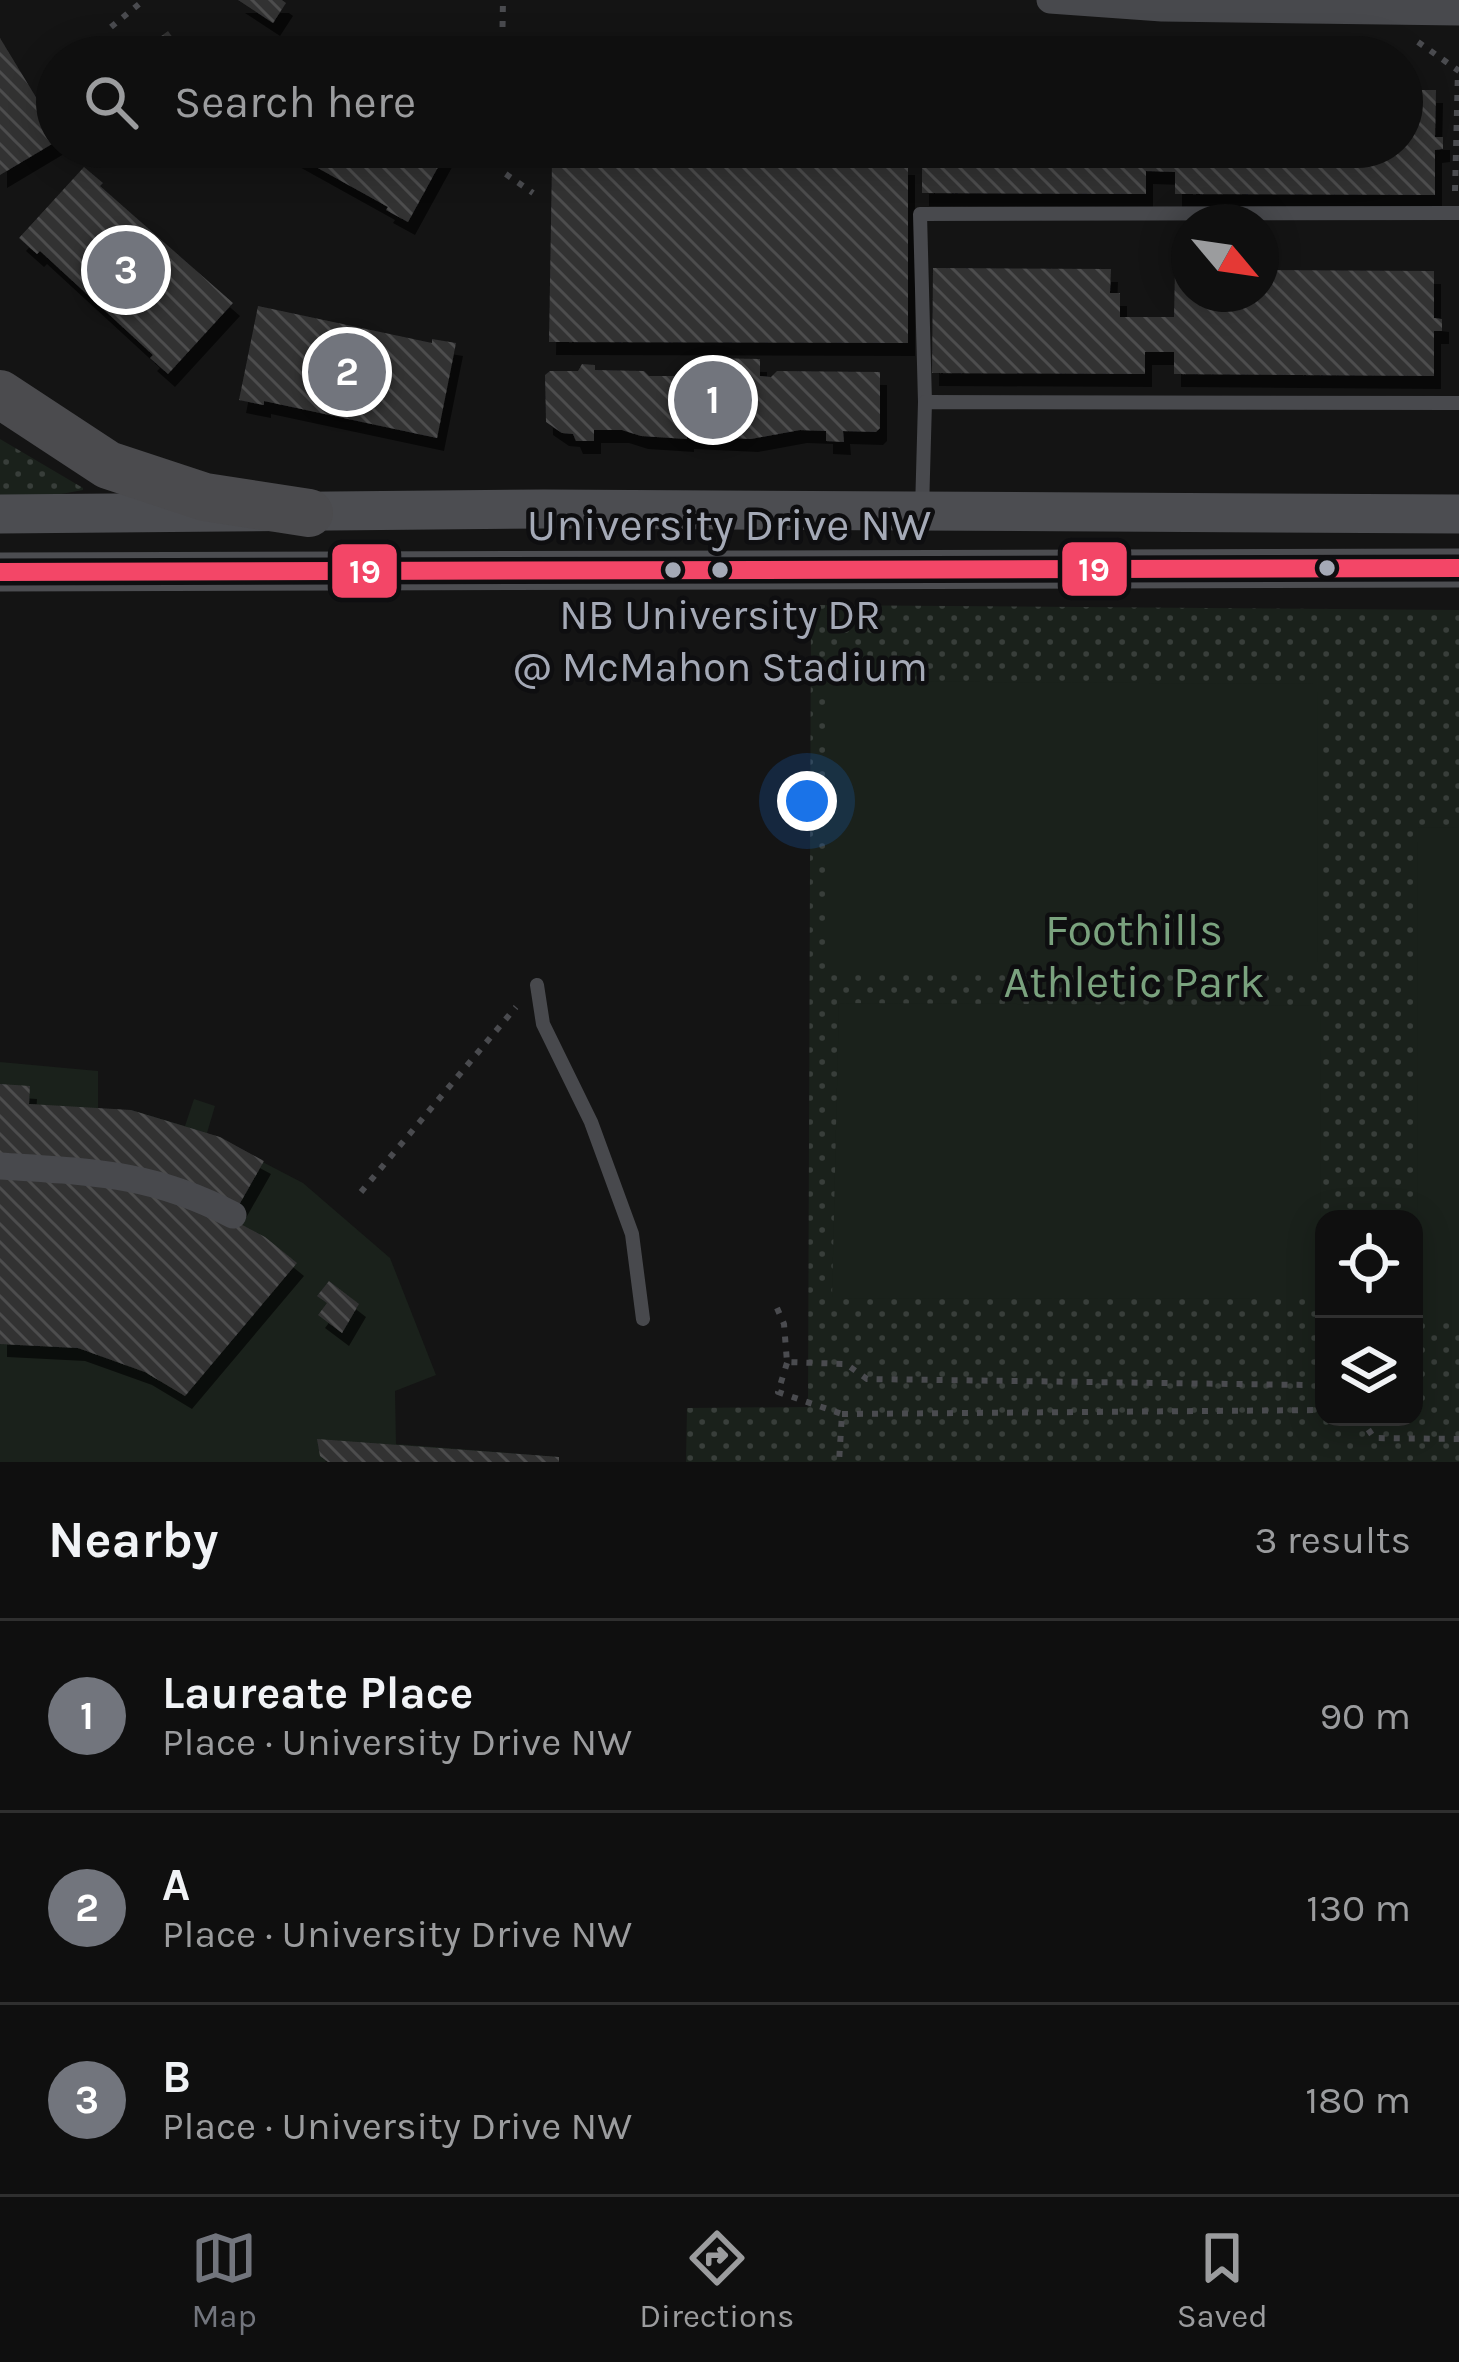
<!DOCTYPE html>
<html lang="en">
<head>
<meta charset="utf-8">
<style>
	:root { --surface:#0f0f0f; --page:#1d1d1d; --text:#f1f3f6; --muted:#9b9c9e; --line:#2f2f2f; --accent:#72757d }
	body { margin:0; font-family:Karla,sans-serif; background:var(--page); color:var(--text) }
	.controls { position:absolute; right:36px; bottom:36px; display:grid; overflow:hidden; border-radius:24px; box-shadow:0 6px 30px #0003 }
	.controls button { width:108px; height:108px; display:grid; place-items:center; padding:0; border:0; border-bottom:3px solid var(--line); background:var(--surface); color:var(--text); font:60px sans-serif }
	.compass { position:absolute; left:1171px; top:204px; width:108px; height:108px; border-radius:50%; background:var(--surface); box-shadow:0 6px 30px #0003; rotate:119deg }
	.you { position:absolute; left:807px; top:801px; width:42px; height:42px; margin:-30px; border:9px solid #fff; border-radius:50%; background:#1a73e8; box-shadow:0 0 0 18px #1a73e833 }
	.badge { display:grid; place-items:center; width:78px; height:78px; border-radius:50%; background:var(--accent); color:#fff; font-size:39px; font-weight:700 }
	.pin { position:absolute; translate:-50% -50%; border:6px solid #fff; box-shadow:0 3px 12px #0006 }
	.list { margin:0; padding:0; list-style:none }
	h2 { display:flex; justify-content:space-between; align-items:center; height:156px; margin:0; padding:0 48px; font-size:51px }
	h2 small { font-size:39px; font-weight:400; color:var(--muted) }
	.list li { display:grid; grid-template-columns:78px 1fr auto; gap:36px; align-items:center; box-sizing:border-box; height:192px; padding:0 48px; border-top:3px solid var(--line) }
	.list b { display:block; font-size:45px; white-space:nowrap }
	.list p { margin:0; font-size:39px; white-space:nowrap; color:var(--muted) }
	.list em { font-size:39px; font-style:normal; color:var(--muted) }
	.icon { flex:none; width:66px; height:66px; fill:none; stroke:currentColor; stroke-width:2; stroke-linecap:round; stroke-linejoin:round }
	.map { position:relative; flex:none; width:1459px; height:1462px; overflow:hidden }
	.search { position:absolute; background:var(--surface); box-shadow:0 6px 30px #0003; left:36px; right:36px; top:36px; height:132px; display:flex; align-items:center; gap:30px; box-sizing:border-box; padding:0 42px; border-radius:66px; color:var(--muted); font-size:45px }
	.sheet { height:732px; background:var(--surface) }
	nav { display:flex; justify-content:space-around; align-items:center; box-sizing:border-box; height:168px; border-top:3px solid var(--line); background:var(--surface); font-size:33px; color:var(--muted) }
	nav a { display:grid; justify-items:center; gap:6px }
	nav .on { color:var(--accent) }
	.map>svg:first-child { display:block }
</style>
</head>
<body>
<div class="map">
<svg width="1459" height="1462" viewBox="0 0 1459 1462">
	<defs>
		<pattern id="green-dots" width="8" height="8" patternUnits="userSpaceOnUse" patternTransform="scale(3)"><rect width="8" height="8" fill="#1a211b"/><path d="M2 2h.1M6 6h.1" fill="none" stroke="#383e3a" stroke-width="1.8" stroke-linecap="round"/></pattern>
		<pattern id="building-back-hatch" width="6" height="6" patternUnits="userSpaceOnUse" patternTransform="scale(3)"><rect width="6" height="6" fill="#323233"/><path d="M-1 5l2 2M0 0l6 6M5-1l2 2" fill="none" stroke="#4d4d4e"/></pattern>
		<filter id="shadow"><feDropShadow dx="7" dy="13" stdDeviation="0" flood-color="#0009"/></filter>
	</defs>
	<rect width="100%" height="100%" fill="#141414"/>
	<!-- green -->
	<g fill="url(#green-dots)" fill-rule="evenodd">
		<polygon points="0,439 83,488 83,490 45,497 0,498"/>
		<path d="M811 605 1459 610V1462H686L687 1408 808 1407ZM1324 1219H1414V1417H1324Z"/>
	</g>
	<!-- pitch -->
	<g fill="#1a211b">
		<polygon points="829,681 1318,684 1317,973 829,973"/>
		<polygon points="1418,827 1459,828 1459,1319 1417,1319"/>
		<polygon points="839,1003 1321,1006 1320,1299 832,1298"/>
		<polygon points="0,1062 98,1071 98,1110 131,1110 185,1126 194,1099 215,1106 207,1133 303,1183 390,1258 436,1375 395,1391 396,1444 559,1457 559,1462 0,1462"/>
	</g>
	<!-- building -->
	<g fill="url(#building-back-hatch)" filter="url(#shadow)">
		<polygon points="238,0 282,0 286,3 273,23"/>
		<polygon points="168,31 183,52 176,57 162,57 152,43"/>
		<polygon points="0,38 48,117 51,115 57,124 57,141 0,175"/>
		<polygon points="278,40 299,52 296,57 268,57"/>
		<polygon points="1402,90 1436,90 1435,137 1443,137 1443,149 1435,150 1435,195 1175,194 1175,172 1146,171 1146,194 922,193 922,147 1402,147"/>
		<polygon points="280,147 449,147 408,222 386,210 388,207"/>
		<polygon points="574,147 843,147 843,161 908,162 908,343 549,342 552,161 574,160"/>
		<polygon points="84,167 103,183 100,186 233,303 168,374 150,358 153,355 40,251 37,254 19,238"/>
		<polygon points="933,268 1111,269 1110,293 1120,293 1120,317 1174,317 1175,269 1189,269 1189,294 1261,294 1261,270 1434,271 1434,318 1442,319 1442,331 1434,331 1434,376 1174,374 1174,352 1145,352 1145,374 932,373"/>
		<polygon points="258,306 432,343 432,339 456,343 437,438 264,401 264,405 239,400"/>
		<polygon points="709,358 760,359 760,376 771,377 777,371 880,372 880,428 876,432 843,431 844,442 826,441 826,431 800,430 751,439 687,436 687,439 641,436 622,430 594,430 594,441 576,441 573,434 562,433 546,422 545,375 550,371 578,371 582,364 595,365 595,370 644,371 649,376 709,376"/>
		<polygon points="0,1084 30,1086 29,1104 131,1110 220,1137 264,1161 231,1219 265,1237 297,1263 185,1396 145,1372 78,1348 0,1344"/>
		<polygon points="329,1281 359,1304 342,1333 318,1315 327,1303 317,1296"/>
		<polygon points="317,1439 559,1457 559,1462 328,1462 320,1456"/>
	</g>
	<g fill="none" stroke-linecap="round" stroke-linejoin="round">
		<!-- path -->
		<g stroke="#4a4b4f" stroke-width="6" stroke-dasharray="6 9" stroke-linecap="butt">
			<polyline points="111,27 144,0"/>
			<polyline points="1418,42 1459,71"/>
			<polyline points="502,57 503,0"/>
			<polyline points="500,147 500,170 533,193"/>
			<polyline points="1455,191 1458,70"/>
			<polyline points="361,1192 516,1007"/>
			<polyline points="777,1308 784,1324 787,1362 846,1364 867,1379 1309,1385"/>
			<polyline points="787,1363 778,1392 842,1414 839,1462"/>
			<polyline points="842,1414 1324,1410"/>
			<polyline points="1360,1417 1374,1438 1459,1439"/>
		</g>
		<!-- lane -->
		<g stroke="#48494d" stroke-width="14">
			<polyline points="925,402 920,214 1459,213"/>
			<polyline points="922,510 925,402 1459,403"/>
			<polyline points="537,985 543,1024 591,1122 632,1234 643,1319"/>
		</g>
		<!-- street -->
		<g stroke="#48494d" stroke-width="27">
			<polyline points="1050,0 1162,8 1459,12"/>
			<path d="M0 1166C90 1172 151 1172 233 1215"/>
		</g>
		<!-- secondary -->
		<g stroke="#4c4d51" stroke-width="39">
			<polyline points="0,514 544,509 1459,514"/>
			<polyline points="0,572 1459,568"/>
		</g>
		<!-- highway -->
		<polyline stroke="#4b4b4e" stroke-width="48" points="0,394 108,465 205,497 309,513"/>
		<defs>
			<polyline id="bus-1" points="0,572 1459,568"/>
		</defs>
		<!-- bus-1 casing -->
		<use href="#bus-1" stroke="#0e0e10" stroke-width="27"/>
		<!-- bus-1 -->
		<use href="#bus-1" stroke="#f34667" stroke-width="18"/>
	</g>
	<!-- markers -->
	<g fill="#a4a9b6" stroke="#0e0e10" stroke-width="4.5">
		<circle cx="1327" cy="568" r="10"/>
		<circle cx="673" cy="570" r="10"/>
		<circle cx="720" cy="570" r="10"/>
	</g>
	<g text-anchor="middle" stroke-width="9" stroke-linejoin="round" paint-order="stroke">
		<!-- bus labels -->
		<g font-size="42" fill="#a4a9b6" stroke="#0e0e10">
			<text x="720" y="629">NB University DR<tspan x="720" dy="52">@ McMahon Stadium</tspan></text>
		</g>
		<!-- street labels -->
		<g font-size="45" fill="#a4a9b6" stroke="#0e0e10">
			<text x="729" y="540">University Drive NW</text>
		</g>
		<!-- park labels -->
		<g font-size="45" fill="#7aa27e" stroke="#0e0e10">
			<text x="1134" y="945">Foothills<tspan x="1134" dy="52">Athletic Park</tspan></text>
		</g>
	</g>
	<g stroke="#0e0e10" stroke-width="4.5">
		<rect x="1060" y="540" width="69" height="58" rx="12" fill="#f34667"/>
		<rect x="330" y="542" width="69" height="58" rx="12" fill="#f34667"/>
	</g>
	<g font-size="33" text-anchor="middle" font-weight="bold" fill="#fff">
		<text x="1094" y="581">19</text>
		<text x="365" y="583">19</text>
	</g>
</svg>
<div class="controls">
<button><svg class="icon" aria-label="locate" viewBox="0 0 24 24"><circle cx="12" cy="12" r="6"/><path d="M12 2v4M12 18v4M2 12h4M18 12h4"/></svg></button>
<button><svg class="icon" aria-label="layers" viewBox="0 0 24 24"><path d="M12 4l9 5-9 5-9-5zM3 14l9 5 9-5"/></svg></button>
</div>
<svg class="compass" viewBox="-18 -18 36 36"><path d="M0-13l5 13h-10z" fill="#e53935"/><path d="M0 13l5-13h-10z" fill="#9b9c9e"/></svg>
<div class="you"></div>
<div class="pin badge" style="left:713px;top:400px">1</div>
<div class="pin badge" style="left:347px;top:372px">2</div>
<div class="pin badge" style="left:126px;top:270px">3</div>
<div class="search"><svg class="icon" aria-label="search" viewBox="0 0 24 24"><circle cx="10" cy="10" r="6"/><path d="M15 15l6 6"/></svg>Search here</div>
</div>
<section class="sheet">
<h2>Nearby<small>3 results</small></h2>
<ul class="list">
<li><span class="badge">1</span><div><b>Laureate Place</b><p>Place · University Drive NW</p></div><em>90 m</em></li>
<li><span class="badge">2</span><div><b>A</b><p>Place · University Drive NW</p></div><em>130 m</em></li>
<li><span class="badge">3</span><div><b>B</b><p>Place · University Drive NW</p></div><em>180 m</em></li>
</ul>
</section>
<nav>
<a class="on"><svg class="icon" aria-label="map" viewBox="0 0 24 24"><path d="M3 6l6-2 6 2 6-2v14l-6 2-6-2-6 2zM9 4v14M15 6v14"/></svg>Map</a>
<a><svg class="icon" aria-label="directions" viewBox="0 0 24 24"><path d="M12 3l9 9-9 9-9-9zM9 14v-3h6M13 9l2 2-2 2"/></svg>Directions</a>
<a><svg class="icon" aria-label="saved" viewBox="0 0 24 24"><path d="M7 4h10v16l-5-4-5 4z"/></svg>Saved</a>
</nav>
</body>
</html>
